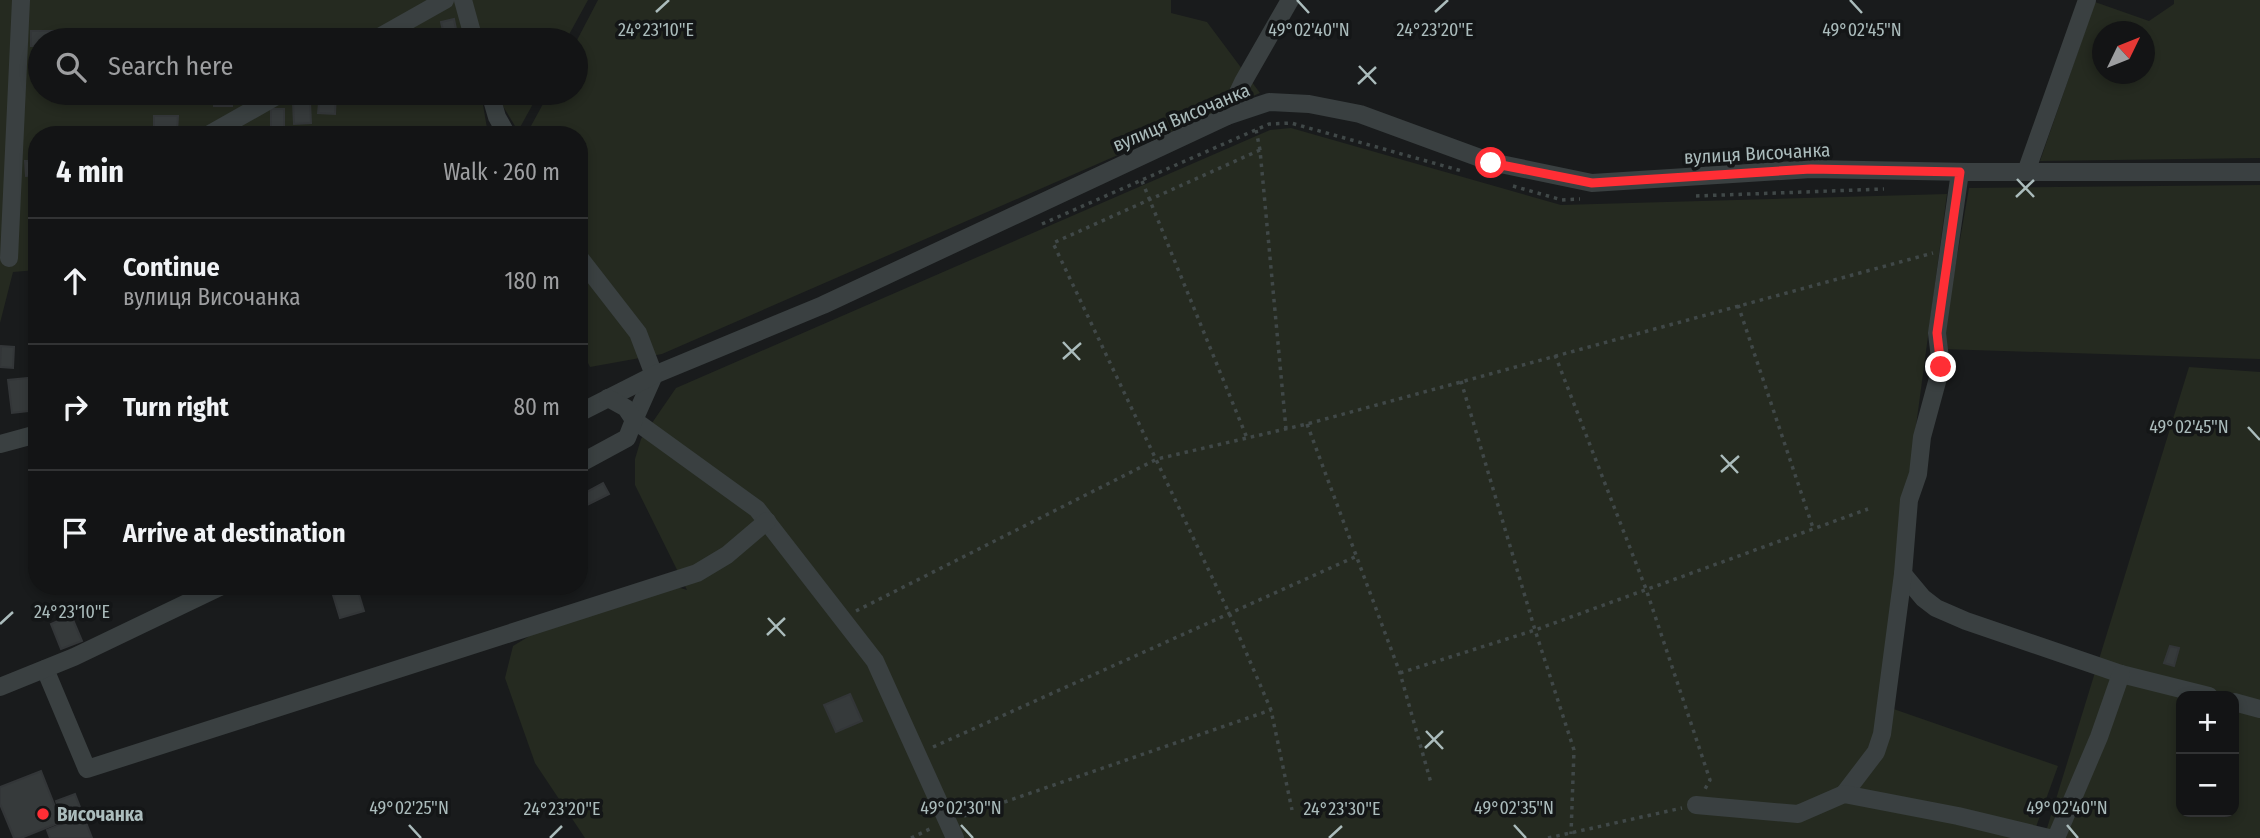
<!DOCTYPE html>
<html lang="en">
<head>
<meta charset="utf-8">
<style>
	:root { --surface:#131415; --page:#1c1d1e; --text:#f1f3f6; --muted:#9d9ea0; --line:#323334 }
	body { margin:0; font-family:"Fira Sans Condensed",sans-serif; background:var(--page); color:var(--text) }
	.controls { position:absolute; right:21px; bottom:21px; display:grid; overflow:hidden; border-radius:14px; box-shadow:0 4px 10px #0003 }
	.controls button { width:63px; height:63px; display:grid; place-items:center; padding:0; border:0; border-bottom:2px solid var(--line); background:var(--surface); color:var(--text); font:35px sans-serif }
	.compass { position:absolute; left:2092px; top:21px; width:63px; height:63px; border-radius:50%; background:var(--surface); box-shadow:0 4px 10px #0003; rotate:47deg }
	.stop { position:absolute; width:21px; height:21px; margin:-16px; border:5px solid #ff2e35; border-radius:50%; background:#fff }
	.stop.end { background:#ff2e35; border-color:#fff; box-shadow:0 2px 7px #0008 }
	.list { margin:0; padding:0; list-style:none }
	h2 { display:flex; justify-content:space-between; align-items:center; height:91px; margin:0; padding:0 28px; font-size:30px }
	h2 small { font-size:23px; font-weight:400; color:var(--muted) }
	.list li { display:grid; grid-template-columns:46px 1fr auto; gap:21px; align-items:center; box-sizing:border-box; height:126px; padding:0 28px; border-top:2px solid var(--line) }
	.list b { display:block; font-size:26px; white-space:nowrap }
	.list p { margin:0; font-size:23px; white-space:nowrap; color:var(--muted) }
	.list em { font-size:23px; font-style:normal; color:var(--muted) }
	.icon { flex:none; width:38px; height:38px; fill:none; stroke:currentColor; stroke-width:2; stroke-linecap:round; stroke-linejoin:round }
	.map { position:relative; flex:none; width:2260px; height:838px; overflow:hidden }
	.search { position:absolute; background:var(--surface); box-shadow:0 4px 10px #0003; left:28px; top:28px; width:560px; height:77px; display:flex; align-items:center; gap:18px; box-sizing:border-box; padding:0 24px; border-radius:38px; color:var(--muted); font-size:26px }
	.panel { position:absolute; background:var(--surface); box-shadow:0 4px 10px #0003; left:28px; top:126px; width:560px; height:469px; border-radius:28px }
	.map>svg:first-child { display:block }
</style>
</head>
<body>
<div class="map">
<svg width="2260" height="838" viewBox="0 0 2260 838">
	<rect width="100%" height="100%" fill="#191b1c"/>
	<!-- green -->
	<g fill="#252a20" fill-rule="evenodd">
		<polygon points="0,0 466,0 473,40 40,40 40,93 481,93 488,134 37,135 37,270 13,272 0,323"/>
		<polygon points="468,0 588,0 566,40 479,40"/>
		<polygon points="598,0 1171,0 1171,13 1207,22 1260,93 662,354 590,367 579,345 579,135 526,135 549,93 576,93 576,42"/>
		<path d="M2174 0H2260V158L2040 161 2095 2 2149 21 2174 4ZM2102 32H2144V74H2102Z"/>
		<polygon points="495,93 539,93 518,131"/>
		<polygon points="1291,128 1561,205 1947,194 1888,636 1882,705 2058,766 2032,838 585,838 535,763 505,678 513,646 541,629 670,585 687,590 635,485 635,459 641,439 676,388 1270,130"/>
		<polygon points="2260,185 2260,359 1941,349 1969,188"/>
		<path d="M2189 367 2260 372V838H2044ZM2181 696H2234V812H2181Z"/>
	</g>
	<!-- building -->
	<g fill="#363a3b" stroke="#333638" stroke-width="2">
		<polygon points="454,19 458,39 445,40 441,22"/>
		<polygon points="31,31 53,31 54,40 40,40 40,46 31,46"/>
		<rect x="214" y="93" width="18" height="13"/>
		<polygon points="320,93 336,93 335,114 318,113"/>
		<polygon points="310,102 311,123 294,124 293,103"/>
		<rect x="271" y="109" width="13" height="23"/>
		<polygon points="154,116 178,116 177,132 154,132"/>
		<polygon points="25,161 37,161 37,175 26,176"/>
		<rect x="31" y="191" width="6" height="18"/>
		<polygon points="1,346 14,347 13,368 0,367"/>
		<polygon points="37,377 37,410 12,413 8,380"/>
		<polygon points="603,483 609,494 579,509 579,496"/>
		<polygon points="357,588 364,611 340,618 333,595"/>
		<polygon points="71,615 82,641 61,649 51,624"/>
		<polygon points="2170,646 2179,648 2174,666 2164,663"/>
		<polygon points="850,694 862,721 836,732 824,705"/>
		<polygon points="41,771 61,822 21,838 14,838 0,804 0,787"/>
		<polygon points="75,794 92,838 50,838 47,830 64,823 56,801"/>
	</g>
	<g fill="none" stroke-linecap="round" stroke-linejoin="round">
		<!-- path -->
		<g stroke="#404848" stroke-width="3.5" stroke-dasharray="3.5 5" stroke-linecap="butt">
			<polyline points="1256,130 1260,150 1286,429"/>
			<polyline points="1260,150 1053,243 1230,615 1271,710 1292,810"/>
			<polyline points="1142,181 1247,438"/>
			<polyline points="1513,186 1562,200 1580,199"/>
			<polyline points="1696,196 1884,189"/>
			<polyline points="1042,224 1269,124 1291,123 1462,171"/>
			<polyline points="1738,305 1813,528"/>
			<polyline points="1555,355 1646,589 1710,780 1705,789"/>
			<polyline points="1461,381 1535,630 1574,750 1571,834"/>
			<polyline points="1307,424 1400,673 1431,783"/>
			<polyline points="856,611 1157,459 1307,424 1933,253"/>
			<polyline points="1400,673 1535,630 1868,509"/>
			<polyline points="933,747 1357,556"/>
			<polyline points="964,816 1271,710"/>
			<polyline points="911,838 934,827"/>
			<polyline points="1548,838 1682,808"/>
		</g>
		<!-- minor -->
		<g stroke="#3a4041" stroke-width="18">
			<polyline points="463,0 474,40"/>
			<polyline points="374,40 445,0"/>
			<polyline points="490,93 497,117 507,135"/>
			<polyline points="1227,116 1243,82 1290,0"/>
			<polyline points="208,135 282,93"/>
			<polyline points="2026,172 2087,0"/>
			<polyline points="579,257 638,333 654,375 634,420 757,509 875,661 955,838"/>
			<polyline points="9,258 21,0"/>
			<polyline points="579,413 654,375 823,305 1227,116 1269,102 1309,104 1360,114 1491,162 1592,183 1811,169 1968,172 2260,172"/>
			<polyline points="0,444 37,434"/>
			<polyline points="579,464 627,438 634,420 626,408 608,398"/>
			<polyline points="1903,574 1923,598 1936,608 1966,621 2121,674 2209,696"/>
			<polyline points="45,669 87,769 697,573 727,555 767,521"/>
			<polyline points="0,687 74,657 222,586"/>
			<polyline points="2234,702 2260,709"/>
			<polyline points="1844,794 1876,752 1882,734 1903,574 1909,500 1918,474 1922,437 1941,367 1937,333 1960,172"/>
			<polyline points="1696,805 1798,814 1844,794 1958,816 2049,838"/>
			<polyline points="2056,838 2099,737 2121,674"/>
		</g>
	</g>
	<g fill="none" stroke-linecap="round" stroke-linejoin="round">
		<!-- route -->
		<polyline stroke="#ff2e35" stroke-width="9" points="1491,163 1592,183 1811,169 1960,172 1937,333 1941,367"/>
	</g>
	<!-- ticks -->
	<path fill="none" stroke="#abbcbc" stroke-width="2.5" d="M1297 0 1309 13M1850 0 1862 13M656 12 669 0M1435 12 1448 0M1359 66 1376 84M1358 84 1376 67M2017 179 2034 197M2016 197 2034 180M1063 342 1080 360M1063 359 1081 343M2248 427 2260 440M1721 455 1738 473M1721 472 1739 456M768 618 785 636M0 624 13 612M767 635 785 618M1426 731 1443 749M1425 748 1443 731M409 825 421 838M961 825 973 838M1514 825 1526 838M2067 825 2078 838M550 838 562 826M1329 838 1342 826"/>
	<!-- markers -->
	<circle fill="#ff2e35" stroke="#141617" stroke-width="2.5" cx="43" cy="814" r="7"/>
	<g text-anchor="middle" stroke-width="7" stroke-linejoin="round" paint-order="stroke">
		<!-- street labels -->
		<g font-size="19" fill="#abbcbc" stroke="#141617">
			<text transform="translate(1181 117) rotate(-23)" y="7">вулиця Височанка</text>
			<text transform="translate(1757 153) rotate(-3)" y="7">вулиця Височанка</text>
		</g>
		<!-- poi labels -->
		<g font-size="19" font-weight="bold" fill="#abbcbc" stroke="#141617" text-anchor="start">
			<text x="57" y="821">Височанка</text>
		</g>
	</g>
	<g font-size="18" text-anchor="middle" fill="#abbcbc" stroke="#141617" stroke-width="7" stroke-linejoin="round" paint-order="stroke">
		<text x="656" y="36">24°23'10"E</text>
		<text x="1435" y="36">24°23'20"E</text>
		<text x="1309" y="36">49°02'40"N</text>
		<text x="1862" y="36">49°02'45"N</text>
		<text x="2189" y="433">49°02'45"N</text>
		<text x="72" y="618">24°23'10"E</text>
		<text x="409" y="814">49°02'25"N</text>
		<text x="961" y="814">49°02'30"N</text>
		<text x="1514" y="814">49°02'35"N</text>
		<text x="2067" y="814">49°02'40"N</text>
		<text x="562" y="815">24°23'20"E</text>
		<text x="1342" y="815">24°23'30"E</text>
	</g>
</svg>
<div class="controls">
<button>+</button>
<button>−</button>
</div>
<svg class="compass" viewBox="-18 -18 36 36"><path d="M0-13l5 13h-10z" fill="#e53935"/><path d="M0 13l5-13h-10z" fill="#9d9ea0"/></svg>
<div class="stop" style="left:1491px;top:163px"></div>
<div class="stop end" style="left:1941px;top:367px"></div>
<div class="search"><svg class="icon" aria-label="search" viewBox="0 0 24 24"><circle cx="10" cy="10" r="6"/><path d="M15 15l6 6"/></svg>Search here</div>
<section class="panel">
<h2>4 min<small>Walk · 260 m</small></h2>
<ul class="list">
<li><svg class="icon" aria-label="ahead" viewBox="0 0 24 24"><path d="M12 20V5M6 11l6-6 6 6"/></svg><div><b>Continue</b><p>вулиця Височанка</p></div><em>180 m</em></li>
<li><svg class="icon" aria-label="right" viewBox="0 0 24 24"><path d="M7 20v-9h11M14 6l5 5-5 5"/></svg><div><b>Turn right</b></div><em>80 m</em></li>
<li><svg class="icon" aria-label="arrive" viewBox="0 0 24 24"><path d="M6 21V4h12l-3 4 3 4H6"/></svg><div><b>Arrive at destination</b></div></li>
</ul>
</section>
</div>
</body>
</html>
